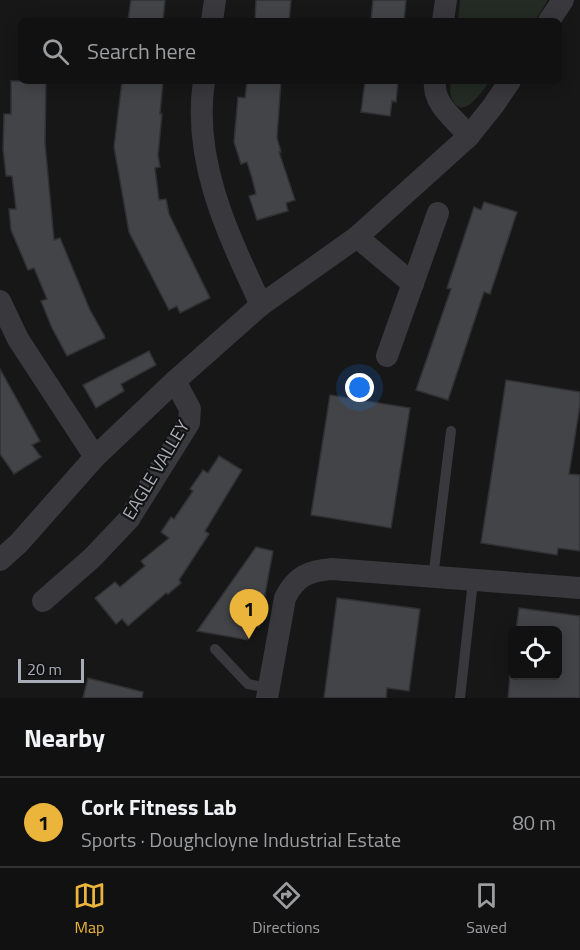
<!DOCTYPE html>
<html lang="en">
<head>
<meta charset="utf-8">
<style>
	:root { --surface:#111112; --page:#1e1f20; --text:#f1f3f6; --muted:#9c9d9f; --line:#303132; --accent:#ebb53c }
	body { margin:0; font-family:"Titillium Web",sans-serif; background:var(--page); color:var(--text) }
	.controls { position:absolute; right:18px; bottom:18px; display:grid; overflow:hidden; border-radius:9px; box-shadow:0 3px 15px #0003 }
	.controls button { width:54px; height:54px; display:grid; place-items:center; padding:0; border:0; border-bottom:2px solid var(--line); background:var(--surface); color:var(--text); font:30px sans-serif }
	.scale { position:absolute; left:18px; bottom:15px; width:66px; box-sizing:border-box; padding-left:6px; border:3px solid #a9adb8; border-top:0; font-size:16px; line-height:21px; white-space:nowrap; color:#a9adb8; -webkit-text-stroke:4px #121213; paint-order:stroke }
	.you { position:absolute; left:360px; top:388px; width:21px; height:21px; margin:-15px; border:4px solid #fff; border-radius:50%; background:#1a73e8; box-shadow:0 0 0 9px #1a73e833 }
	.badge { display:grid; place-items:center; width:39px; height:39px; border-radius:50%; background:var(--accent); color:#111; font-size:20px; font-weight:700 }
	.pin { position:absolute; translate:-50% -50px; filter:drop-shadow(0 2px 3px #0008) }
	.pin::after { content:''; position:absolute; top:32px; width:21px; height:18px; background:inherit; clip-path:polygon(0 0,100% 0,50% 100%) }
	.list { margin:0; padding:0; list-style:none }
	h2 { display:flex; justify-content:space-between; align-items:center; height:78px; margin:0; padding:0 24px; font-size:26px }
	h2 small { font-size:20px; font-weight:400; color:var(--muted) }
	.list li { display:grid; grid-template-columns:39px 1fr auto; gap:18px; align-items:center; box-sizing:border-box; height:90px; padding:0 24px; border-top:2px solid var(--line) }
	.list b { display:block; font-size:22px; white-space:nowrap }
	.list p { margin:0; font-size:20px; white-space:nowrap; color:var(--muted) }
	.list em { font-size:20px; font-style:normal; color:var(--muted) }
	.icon { flex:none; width:33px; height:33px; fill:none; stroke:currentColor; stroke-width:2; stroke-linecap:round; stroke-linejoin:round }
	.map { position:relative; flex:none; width:580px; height:698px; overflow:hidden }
	.search { position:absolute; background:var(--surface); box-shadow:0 3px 15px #0003; left:18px; right:18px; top:18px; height:66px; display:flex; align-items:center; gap:15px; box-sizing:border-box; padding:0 21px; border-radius:9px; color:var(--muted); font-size:22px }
	.sheet { height:168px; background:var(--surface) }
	nav { display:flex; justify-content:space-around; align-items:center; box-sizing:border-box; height:84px; border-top:2px solid var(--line); background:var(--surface); font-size:16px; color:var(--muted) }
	nav a { display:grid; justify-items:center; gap:3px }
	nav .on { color:var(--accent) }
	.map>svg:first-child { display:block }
</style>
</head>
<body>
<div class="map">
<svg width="580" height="698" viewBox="0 0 580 698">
	<rect width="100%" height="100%" fill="#171718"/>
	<!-- green -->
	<g fill="#232b24">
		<polygon points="460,0 548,0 535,21 458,21"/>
		<path d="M451 81H490C483 89 467 117 455 104 449 97 450 89 451 81Z"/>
	</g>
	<!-- building -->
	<g fill="#434448" stroke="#313134" stroke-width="1.5">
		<polygon points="131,0 165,0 163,21 128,20"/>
		<polygon points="256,0 291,0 289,21 255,21"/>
		<polygon points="373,0 406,0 404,21 371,21"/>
		<polygon points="11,81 46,81 45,143 54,240 60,238 90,310 104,335 105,338 67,356 52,328 41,301 47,299 34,268 28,270 11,230 9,209 16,209 12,176 6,176 3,149 4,114 11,114"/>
		<polygon points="122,81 163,81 160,114 162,114 158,155 160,167 155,168 159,200 166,199 169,214 210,298 180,313 177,306 169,310 129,232 114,147"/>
		<polygon points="247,81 281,81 277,138 281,152 279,152 295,200 286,203 288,211 257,220 249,196 256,194 252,178 247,162 241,164 234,142 238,97 245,98"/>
		<polygon points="365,81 398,81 396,102 392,101 390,116 361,112"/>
		<polygon points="484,202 517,212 490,294 484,292 448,400 416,390 451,289 447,288 474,207 481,210"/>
		<polygon points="149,351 156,365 121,384 124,391 96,408 83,385"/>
		<polygon points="0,369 40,441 32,445 41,457 14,474 0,454"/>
		<polygon points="506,380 580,392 580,405 569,474 580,475 580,551 558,548 557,555 481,543"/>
		<polygon points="330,395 410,408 391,528 311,515"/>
		<polygon points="219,456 242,470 205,531 209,534 179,580 181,583 168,594 166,593 128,626 122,619 116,624 95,598 115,582 120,587 145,566 141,561 169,538 161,532 171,517 174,519 193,491 190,489 203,470 208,473"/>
		<polygon points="256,547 273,551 259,627 250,625 248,640 197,631"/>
		<polygon points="337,598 420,609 409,691 387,688 386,698 324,698"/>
		<polygon points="519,608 580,616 580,698 508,698 510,675 558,675 558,630 516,630"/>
		<polygon points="88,678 143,692 142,698 83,698"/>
	</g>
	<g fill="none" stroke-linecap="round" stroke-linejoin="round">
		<!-- service -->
		<g stroke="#38383d" stroke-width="10">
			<polyline points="433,578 451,431"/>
			<polyline points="215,649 248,684 268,688"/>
			<polyline points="460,698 473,581"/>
		</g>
		<!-- minor -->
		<g stroke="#38383d" stroke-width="22">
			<polyline points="212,21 215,0"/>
			<polyline points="443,21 446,0"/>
			<polyline points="549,21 563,0"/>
			<path d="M204 81C192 161 228 234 261 305"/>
			<path d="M435 81C432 104 456 120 469 136"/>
			<polyline points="357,237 413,284"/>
			<polyline points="0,301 18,339 95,457"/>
			<polyline points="387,356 438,213"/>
			<polyline points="0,560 19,543 95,457 175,381 261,305 357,237 469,136 493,106 510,81"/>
			<polyline points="43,601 92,558 129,519 189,423 190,409 175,381"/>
			<path d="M267 698 285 598C296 576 308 571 332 569L580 588"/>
		</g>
	</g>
	<g text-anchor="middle" stroke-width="4.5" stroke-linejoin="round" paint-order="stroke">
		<!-- street labels -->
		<g font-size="18" fill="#a9adb8" stroke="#121213">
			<text transform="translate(156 470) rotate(-59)" y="6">EAGLE VALLEY</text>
		</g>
	</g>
</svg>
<div class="controls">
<button><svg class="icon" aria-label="locate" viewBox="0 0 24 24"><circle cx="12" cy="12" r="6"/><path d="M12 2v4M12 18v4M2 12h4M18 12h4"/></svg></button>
</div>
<div class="scale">20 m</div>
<div class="you"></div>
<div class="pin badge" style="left:249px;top:639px">1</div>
<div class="search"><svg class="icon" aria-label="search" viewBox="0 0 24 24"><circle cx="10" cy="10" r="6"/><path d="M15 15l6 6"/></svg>Search here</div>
</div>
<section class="sheet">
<h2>Nearby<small></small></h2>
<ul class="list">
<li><span class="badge">1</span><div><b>Cork Fitness Lab</b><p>Sports · Doughcloyne Industrial Estate</p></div><em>80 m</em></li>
</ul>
</section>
<nav>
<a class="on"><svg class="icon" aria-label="map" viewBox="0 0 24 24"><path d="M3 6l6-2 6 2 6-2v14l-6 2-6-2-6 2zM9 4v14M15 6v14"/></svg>Map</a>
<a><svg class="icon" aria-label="directions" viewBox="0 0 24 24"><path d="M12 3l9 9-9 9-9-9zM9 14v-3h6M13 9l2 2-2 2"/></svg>Directions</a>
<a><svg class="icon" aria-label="saved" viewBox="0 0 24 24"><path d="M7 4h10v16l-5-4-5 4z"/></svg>Saved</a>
</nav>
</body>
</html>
